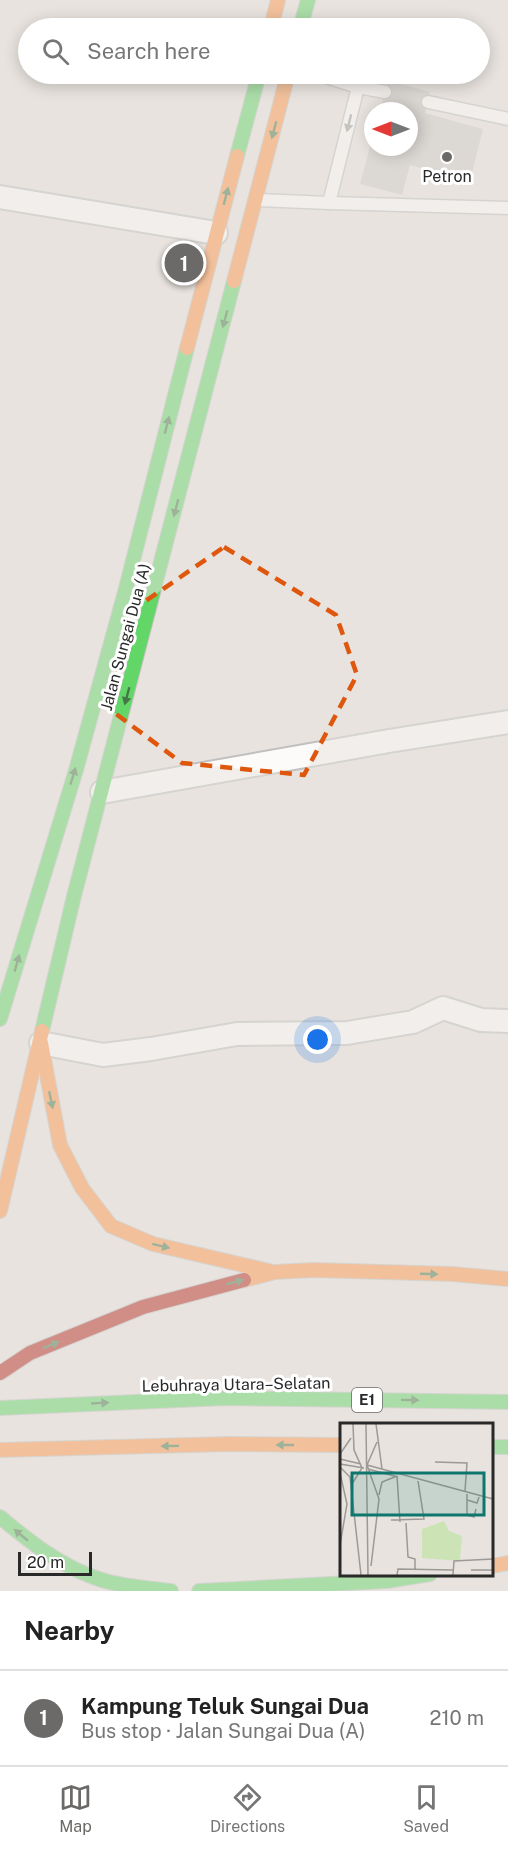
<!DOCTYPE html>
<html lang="en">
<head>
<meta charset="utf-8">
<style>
	:root { --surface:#fff; --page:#f2f2f2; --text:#222; --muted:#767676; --line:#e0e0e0; --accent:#6c6a68 }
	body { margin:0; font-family:"Public Sans",sans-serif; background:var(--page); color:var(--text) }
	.compass { position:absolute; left:364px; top:102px; width:54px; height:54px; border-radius:50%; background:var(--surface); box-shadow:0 3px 15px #0003; rotate:270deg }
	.scale { position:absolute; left:18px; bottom:15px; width:74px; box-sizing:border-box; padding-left:6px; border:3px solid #292929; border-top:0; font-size:16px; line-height:21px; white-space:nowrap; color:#292929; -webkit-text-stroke:4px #fff; paint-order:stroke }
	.you { position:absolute; left:318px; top:1040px; width:21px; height:21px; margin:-15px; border:4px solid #fff; border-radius:50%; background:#1a73e8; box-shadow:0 0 0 9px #1a73e833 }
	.badge { display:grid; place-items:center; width:39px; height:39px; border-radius:50%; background:var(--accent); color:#fff; font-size:20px; font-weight:700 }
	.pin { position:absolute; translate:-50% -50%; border:3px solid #fff; box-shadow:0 2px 6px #0006 }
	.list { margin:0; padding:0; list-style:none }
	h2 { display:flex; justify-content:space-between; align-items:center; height:78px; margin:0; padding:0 24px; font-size:26px }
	h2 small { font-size:20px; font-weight:400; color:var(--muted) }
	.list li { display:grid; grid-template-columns:39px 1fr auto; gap:18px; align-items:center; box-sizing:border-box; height:96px; padding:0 24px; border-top:2px solid var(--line) }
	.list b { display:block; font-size:22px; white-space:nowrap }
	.list p { margin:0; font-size:20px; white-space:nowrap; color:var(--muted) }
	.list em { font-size:20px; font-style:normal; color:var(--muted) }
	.icon { flex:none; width:33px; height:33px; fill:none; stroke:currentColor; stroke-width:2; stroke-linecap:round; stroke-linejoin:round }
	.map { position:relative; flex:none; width:508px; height:1591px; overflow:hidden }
	.search { position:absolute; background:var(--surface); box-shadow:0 3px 15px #0003; left:18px; right:18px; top:18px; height:66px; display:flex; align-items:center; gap:15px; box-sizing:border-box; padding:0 21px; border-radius:33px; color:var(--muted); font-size:22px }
	.sheet { height:174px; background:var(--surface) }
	nav { display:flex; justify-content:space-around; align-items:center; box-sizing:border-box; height:84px; border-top:2px solid var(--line); background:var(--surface); font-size:16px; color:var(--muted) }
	nav a { display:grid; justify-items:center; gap:3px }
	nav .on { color:var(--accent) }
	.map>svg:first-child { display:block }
</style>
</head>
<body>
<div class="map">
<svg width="508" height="1591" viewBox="0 0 508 1591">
	<rect width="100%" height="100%" fill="#e8e3de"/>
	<!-- building -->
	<polygon fill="#cfcbc8" points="388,80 430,92 425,113 483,129 470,181 410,165 402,195 360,184 372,139 373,147 409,147 409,111 380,111"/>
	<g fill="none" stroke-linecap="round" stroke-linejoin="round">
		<defs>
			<g id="lane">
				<polyline points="358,87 385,92"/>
				<polyline points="428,102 508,119"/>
				<polyline points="258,200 329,203 358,87 317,74"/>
				<polyline points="329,203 508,208"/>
			</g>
			<g id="street">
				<polyline points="0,197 216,233"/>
				<polyline points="102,792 389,741 508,722"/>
				<polyline points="41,1043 103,1055 151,1049 237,1034 347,1033 413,1022 443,1008 481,1020 508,1021"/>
			</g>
			<g id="fast">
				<polyline points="300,28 308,0"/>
				<polyline points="237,156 259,74"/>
				<polyline points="0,1019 76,770 126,588 187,348"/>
				<polyline points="42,1031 74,896 234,281"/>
				<polyline points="0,1408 226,1398 508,1402"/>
				<polyline points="492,1447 508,1447"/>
				<path d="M0 1517C31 1543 63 1568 102 1580 124 1587 148 1588 171 1591"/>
				<polyline points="199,1591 387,1581 430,1574"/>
			</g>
			<g id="slow">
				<polyline points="271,28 278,0"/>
				<polyline points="234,281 288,74"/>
				<polyline points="187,348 237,156"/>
				<polyline points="41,1043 60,1145 82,1188 111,1226 153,1244 269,1271"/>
				<polyline points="0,1211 42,1031"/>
				<polyline points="244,1280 275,1272 314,1270 452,1274 508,1279"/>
				<polyline points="0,1450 228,1444 342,1445"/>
				<polyline points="492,1566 508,1563"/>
			</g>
			<polyline id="jam" points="0,1373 30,1353 143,1307 244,1280"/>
		</defs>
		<!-- lane casing -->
		<use href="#lane" stroke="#c1c0c0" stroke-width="15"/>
		<!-- street casing -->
		<use href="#street" stroke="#c1c0c0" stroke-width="26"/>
		<!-- fast casing -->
		<use href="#fast" stroke="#c1c0c0" stroke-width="16"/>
		<!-- slow casing -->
		<use href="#slow" stroke="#c1c0c0" stroke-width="16"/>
		<!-- jam casing -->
		<use href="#jam" stroke="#c1c0c0" stroke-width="16"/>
		<!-- lane -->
		<use href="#lane" stroke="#fcfbfa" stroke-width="12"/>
		<!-- street -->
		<use href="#street" stroke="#fcfbfa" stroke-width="22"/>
		<!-- fast -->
		<use href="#fast" stroke="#63d668" stroke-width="14"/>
		<!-- slow -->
		<use href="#slow" stroke="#ff974d" stroke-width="14"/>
		<!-- jam -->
		<use href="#jam" stroke="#b3261e" stroke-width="14"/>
	</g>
	<!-- one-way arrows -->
	<defs><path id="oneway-solid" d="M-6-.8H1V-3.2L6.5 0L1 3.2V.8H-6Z" transform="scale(1.5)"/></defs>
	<use fill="#9d9c9c" href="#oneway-solid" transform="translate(349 123) rotate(104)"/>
	<g fill="#437745">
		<use href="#oneway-solid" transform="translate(274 130) rotate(105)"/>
		<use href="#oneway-solid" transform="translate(226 196) rotate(-75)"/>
		<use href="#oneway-solid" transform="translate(225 319) rotate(105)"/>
		<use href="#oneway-solid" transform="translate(167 425) rotate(-76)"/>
		<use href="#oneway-solid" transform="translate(176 508) rotate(105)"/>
		<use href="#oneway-solid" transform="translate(127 696) rotate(105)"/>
		<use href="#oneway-solid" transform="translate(73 776) rotate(-73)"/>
		<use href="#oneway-solid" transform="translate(17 963) rotate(-74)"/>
		<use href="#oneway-solid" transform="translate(51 1100) rotate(78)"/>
		<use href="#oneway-solid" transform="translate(161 1246) rotate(14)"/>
		<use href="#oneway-solid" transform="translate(429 1274) rotate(2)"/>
		<use href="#oneway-solid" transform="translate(235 1282) rotate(-15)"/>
		<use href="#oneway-solid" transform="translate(51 1345) rotate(-22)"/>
		<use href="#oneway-solid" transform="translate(410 1400) rotate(1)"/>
		<use href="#oneway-solid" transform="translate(100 1403) rotate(-3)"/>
		<use href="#oneway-solid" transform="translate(285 1445) rotate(-180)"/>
		<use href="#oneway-solid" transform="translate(170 1446) rotate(179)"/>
		<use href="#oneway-solid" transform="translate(21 1535) rotate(-140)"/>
	</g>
	<!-- marked area -->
	<path d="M0 0H508V1591H0ZM224 547 336 615 357 675 304 775 182 763 108 708 134 609Z" fill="#e8e3de" fill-opacity=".55" fill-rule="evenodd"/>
	<path fill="none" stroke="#de570d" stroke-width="4.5" stroke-dasharray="12 8" stroke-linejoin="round" d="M224 547 336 615 357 675 304 775 182 763 108 708 134 609Z"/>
	<!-- markers -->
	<circle fill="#6c6a68" stroke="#fff" stroke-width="2" cx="447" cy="157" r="6"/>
	<g text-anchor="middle" stroke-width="6" stroke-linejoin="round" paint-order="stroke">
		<!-- shield labels -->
		<rect fill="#fff" stroke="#696969" stroke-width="1.5" x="352" y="1388" width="30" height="24" rx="4.5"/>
		<g font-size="15" font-weight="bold" fill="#292929">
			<text x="367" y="1405">E1</text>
		</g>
		<!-- poi labels -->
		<g font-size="16" fill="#292929" stroke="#fff">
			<text x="447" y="182">Petron</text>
		</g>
		<!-- street labels -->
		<g font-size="16" fill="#292929" stroke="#fff">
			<text transform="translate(125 637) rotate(-75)" y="6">Jalan Sungai Dua (A)</text>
			<text transform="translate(236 1384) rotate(-1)" y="6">Lebuhraya Utara–Selatan</text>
		</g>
	</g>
	<!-- overview -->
	<g transform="translate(340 1423)">
		<rect width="153" height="153" fill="#e8e3de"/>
		<path d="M104 98 109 108 122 113 120 138 82 135V106Z" fill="#cce4b5"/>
		<path fill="none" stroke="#9c9996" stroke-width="1.5" d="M26 1 28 152M36 1 42 46M0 31 11 15M0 36 21 41M95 39 127 40 125 68M0 41 24 45M27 42 153 76M0 44 10 54 21 152M28 46 58 54M0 50 7 81 0 122M57 53 60 99M12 61 22 45 14 27 13 1M127 71V77L137 80 139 74M39 72 42 59 57 53M127 77V92L134 94 136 86M51 97 84 96 78 58M66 100 68 134 75 136V147M31 143 39 76 27 42 37 19M131 147H153M57 152 58 146 113 147M113 152 114 138 153 136"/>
		<path fill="#0f766e" fill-opacity="0.15" stroke="#0f766e" stroke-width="3" d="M12 50H144V92H12Z"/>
		<rect width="153" height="153" fill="none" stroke="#292929" stroke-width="3"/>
	</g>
</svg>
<svg class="compass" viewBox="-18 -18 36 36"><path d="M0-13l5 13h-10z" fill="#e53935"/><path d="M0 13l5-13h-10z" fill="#767676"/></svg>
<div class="scale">20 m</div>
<div class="you"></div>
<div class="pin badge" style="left:184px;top:263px">1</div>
<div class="search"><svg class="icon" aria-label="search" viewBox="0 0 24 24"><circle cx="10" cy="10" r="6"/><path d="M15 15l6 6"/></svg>Search here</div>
</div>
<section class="sheet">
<h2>Nearby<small></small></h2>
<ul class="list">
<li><span class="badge">1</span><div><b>Kampung Teluk Sungai Dua</b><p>Bus stop · Jalan Sungai Dua (A)</p></div><em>210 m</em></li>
</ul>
</section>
<nav>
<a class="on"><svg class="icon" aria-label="map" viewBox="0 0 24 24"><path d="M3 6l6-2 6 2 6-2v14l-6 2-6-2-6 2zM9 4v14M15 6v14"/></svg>Map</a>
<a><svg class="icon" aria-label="directions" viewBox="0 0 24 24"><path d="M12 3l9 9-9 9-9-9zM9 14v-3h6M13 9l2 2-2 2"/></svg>Directions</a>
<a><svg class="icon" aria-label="saved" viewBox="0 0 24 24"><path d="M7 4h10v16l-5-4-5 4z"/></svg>Saved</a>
</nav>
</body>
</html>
